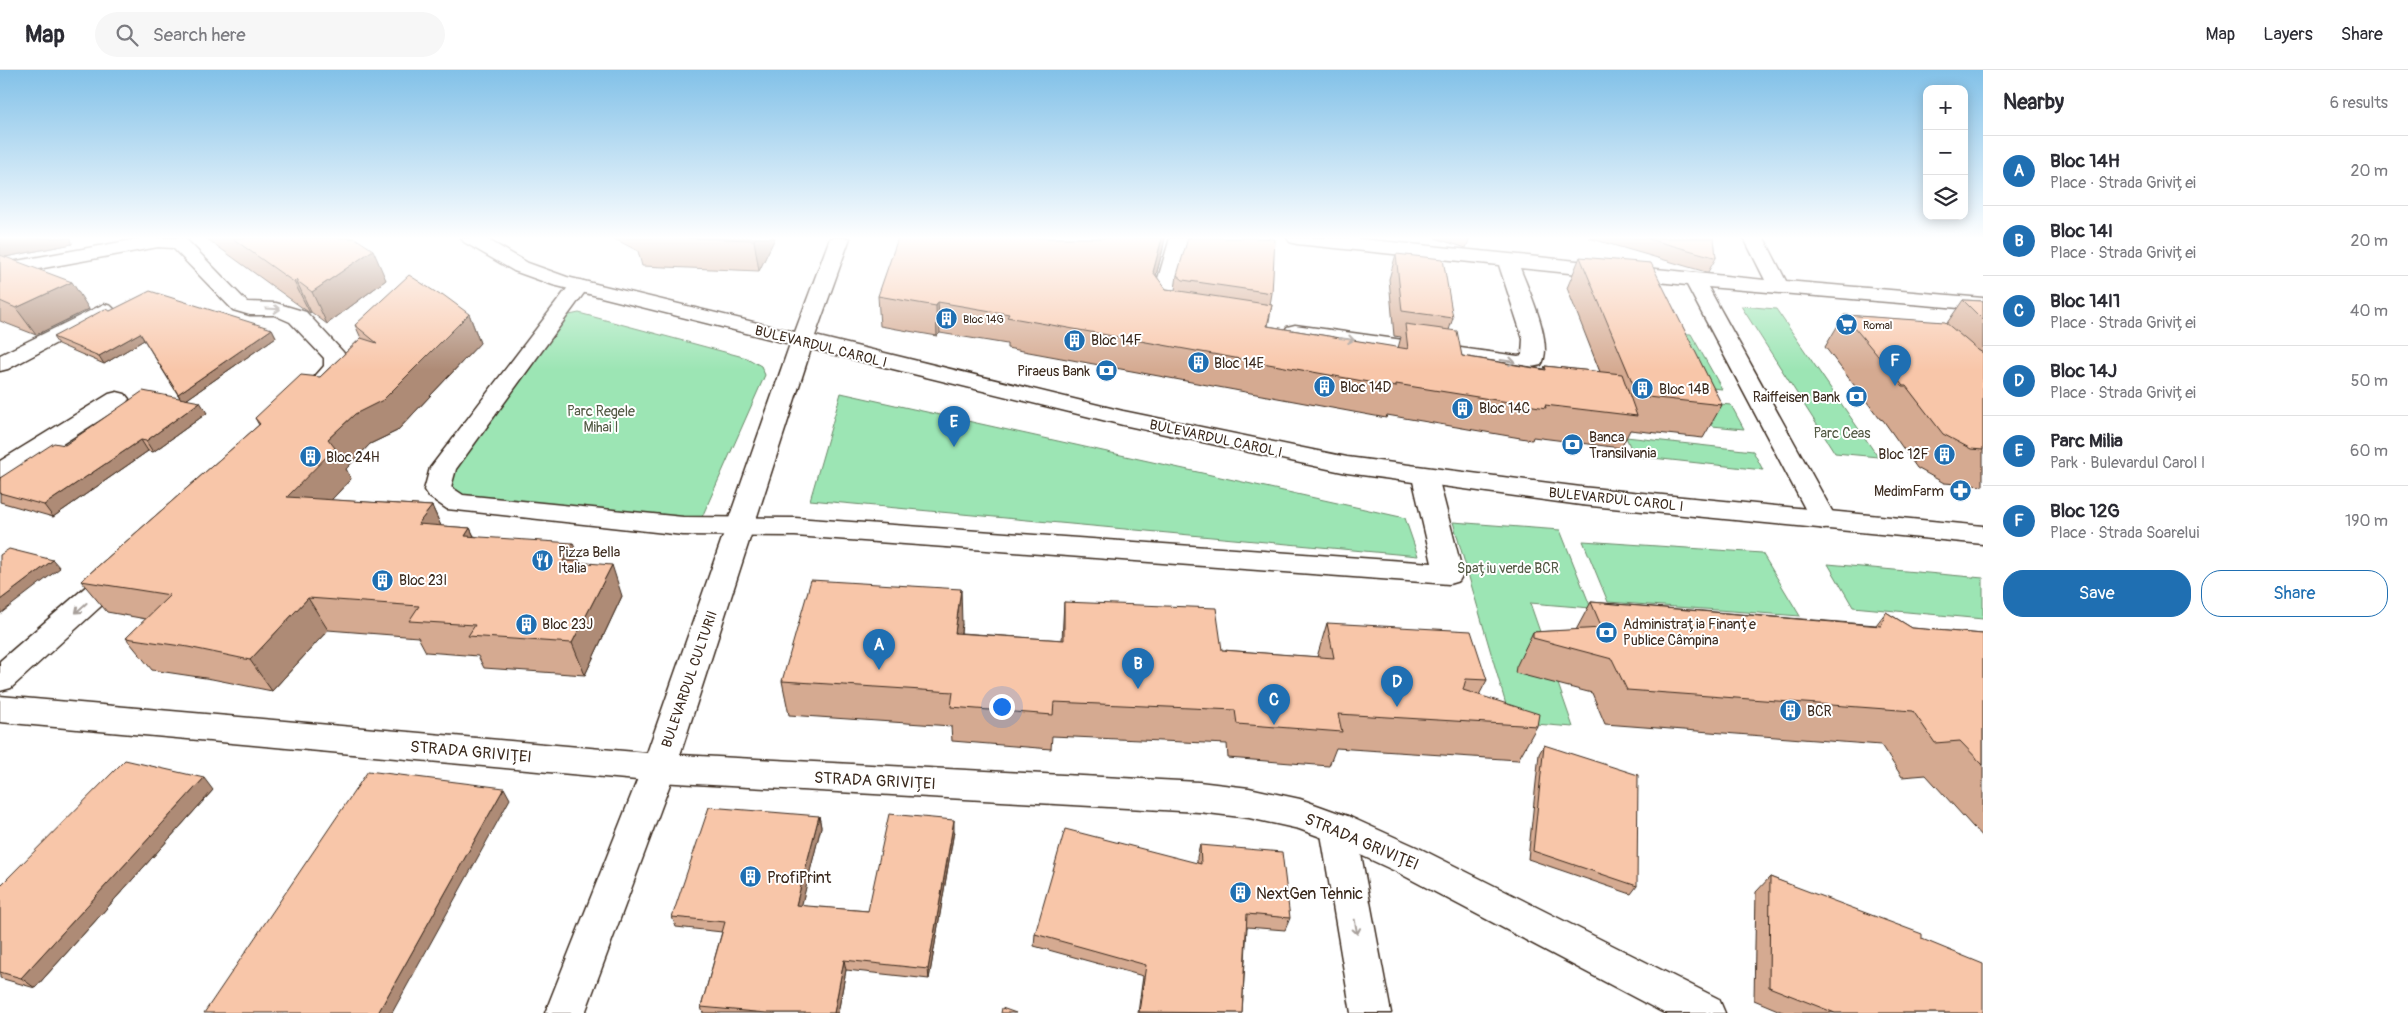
<!DOCTYPE html>
<html lang="en">
<head>
<meta charset="utf-8">
<style>
	:root { --surface:#fff; --page:#f7f7f7; --text:#2b2b33; --muted:#7c7c81; --line:#e1e1e2; --accent:#1f6fb2 }
	body { margin:0; font-family:Pangolin,sans-serif; background:var(--page); color:var(--text) }
	.controls { position:absolute; right:15px; top:15px; display:grid; overflow:hidden; border-radius:10px; box-shadow:0 2px 12px #0003 }
	.controls button { width:45px; height:45px; display:grid; place-items:center; padding:0; border:0; border-bottom:1px solid var(--line); background:var(--surface); color:var(--text); font:25px sans-serif }
	.you { position:absolute; left:1001px; top:636px; width:18px; height:18px; margin:-12px; border:4px solid #fff; border-radius:50%; background:#1a73e8; box-shadow:0 0 0 8px #1a73e833 }
	.badge { display:grid; place-items:center; width:32px; height:32px; border-radius:50%; background:var(--accent); color:#fff; font-size:16px; font-weight:700 }
	.pin { position:absolute; translate:-50% -41px; filter:drop-shadow(0 1px 2px #0008) }
	.pin::after { content:''; position:absolute; top:26px; width:18px; height:15px; background:inherit; clip-path:polygon(0 0,100% 0,50% 100%) }
	.list { margin:0; padding:0; list-style:none }
	h2 { display:flex; justify-content:space-between; align-items:center; height:65px; margin:0; padding:0 20px; font-size:21px }
	h2 small { font-size:16px; font-weight:400; color:var(--muted) }
	.list li { display:grid; grid-template-columns:32px 1fr auto; gap:15px; align-items:center; box-sizing:border-box; height:70px; padding:0 20px; border-top:1px solid var(--line) }
	.list b { display:block; font-size:19px; white-space:nowrap }
	.list p { margin:0; font-size:16px; white-space:nowrap; color:var(--muted) }
	.list em { font-size:16px; font-style:normal; color:var(--muted) }
	.actions { display:flex; gap:10px; padding:15px 20px }
	.actions a { flex:1; padding:11px 0; border:1px solid var(--accent); border-radius:20px; text-align:center; font-size:18px; color:var(--accent) }
	.actions .main { background:var(--accent); color:#fff }
	.icon { flex:none; width:28px; height:28px; fill:none; stroke:currentColor; stroke-width:2; stroke-linecap:round; stroke-linejoin:round }
	.map { position:relative; flex:none; width:1983px; height:943px; overflow:hidden }
	header { display:flex; align-items:center; gap:30px; box-sizing:border-box; height:70px; padding:0 25px; background:var(--surface); border-bottom:1px solid var(--line) }
	header strong { font-size:24px }
	nav { display:flex; gap:28px; margin-inline-start:auto; font-size:18px }
	.search { width:350px; height:45px; background:var(--page); display:flex; align-items:center; gap:12px; box-sizing:border-box; padding:0 18px; border-radius:28px; color:var(--muted); font-size:19px }
	main { display:flex }
	aside { flex:1; background:var(--surface) }
	.map>svg:first-child { display:block }
</style>
</head>
<body>
<header>
<strong>Map</strong>
<div class="search"><svg class="icon" aria-label="search" viewBox="0 0 24 24"><circle cx="10" cy="10" r="6"/><path d="M15 15l6 6"/></svg>Search here</div>
<nav><a>Map</a><a>Layers</a><a>Share</a></nav>
</header>
<main>
<div class="map">
<svg width="1983" height="943" viewBox="0 0 1983 943">
	<rect width="100%" height="100%" fill="#fff"/>
	<filter id="ink" filterUnits="userSpaceOnUse"><feTurbulence type="fractalNoise" baseFrequency=".02" numOctaves="2"/><feDisplacementMap in="SourceGraphic" scale="10" xChannelSelector="R" yChannelSelector="G"/><feConvolveMatrix kernelMatrix="1 2 1 2 8 2 1 2 1" color-interpolation-filters="sRGB"/></filter>
	<g filter="url(#ink)">
		<!-- green -->
		<g fill="#9ce5b4" stroke="#6c8869">
			<polygon points="1741,236 1776,239 1878,387 1835,383"/>
			<polygon points="579,243 747,288 761,296 765,305 698,456 456,433 443,398 555,248"/>
			<polygon points="1661,262 1691,264 1722,319 1690,316"/>
			<polygon points="841,323 1405,448 1418,486 810,430"/>
			<polygon points="1700,332 1731,335 1744,359 1712,356"/>
			<polygon points="1626,367 1753,381 1763,400 1634,386"/>
			<polygon points="1453,452 1560,460 1591,538 1530,533 1573,657 1511,652"/>
			<polygon points="1583,471 1762,483 1800,546 1608,532"/>
			<polygon points="1828,494 1983,508 1983,549 1853,537"/>
		</g>
		<g fill="none" stroke-linecap="round" stroke-linejoin="round">
			<defs>
				<g id="minor">
					<path d="M143 168H185L247 232 276 233 306 242 343 282 346 287V297C336 312 325 331 306 326L302 321 324 296V288L290 252 274 245H250L233 240 173 178 158 177 0 206V194Z"/>
					<path d="M1170 168H1190L1172 231 1189 244 1186 249C1170 252 1159 245 1151 232Z"/>
					<path d="M1287 168H1351L1765 210 1744 168H1764L1786 211 1983 228V240L1708 217 1837 450 1834 456 1824 459 1814 456 1811 450 1687 215 1520 198C1528 219 1555 275 1541 295L1518 300 1287 267 1284 262 1287 257 1295 255 1518 286 1522 285 1523 269 1499 195 1297 174 1290 172Z"/>
					<polygon points="579,210 586,212 589,216 456,399 451,417 463,425 683,447 795,448 1432,493 1412,407 1416,401 1425,399 1434,401 1438,407 1463,504 1459,511 1449,514 795,466 683,465 447,439 428,426 424,420 430,398 572,212"/>
					<polygon points="104,234 111,236 115,240 111,244 8,299 0,301 0,285"/>
					<polygon points="117,322 125,324 129,329 125,334 9,408 0,410 0,391 109,324"/>
					<polygon points="122,491 132,494 136,501 132,508 11,618 0,621 0,591 112,494"/>
					<polygon points="659,684 671,688 676,698 585,943 545,943 642,698 647,688"/>
					<polygon points="1338,743 1350,747 1356,758 1391,943 1351,943 1320,758 1326,747"/>
				</g>
				<polygon id="major" points="461,168 485,168 528,193 567,207 795,262 830,168 850,168 815,266 1123,341 1347,387 1581,417 1983,456 1983,474 1581,435 1347,403 1123,355 811,279 680,685 1199,712 1249,718 1300,729 1350,747 1421,779 1719,929 1725,943 1664,943 1395,801 1326,769 1299,759 1249,748 1199,742 659,712 0,652 0,626 647,683 790,274 553,215 514,201 464,172"/>
			</defs>
			<!-- minor casing -->
			<use href="#minor" stroke="#3b2a1e" stroke-width="3"/>
			<!-- major casing -->
			<use href="#major" stroke="#3b2a1e" stroke-width="3"/>
			<!-- minor -->
			<use href="#minor" fill="#fff" fill-rule="evenodd"/>
			<!-- major -->
			<use href="#major" fill="#fff" fill-rule="evenodd"/>
		</g>
		<!-- wall -->
		<g fill="#d5aa91" stroke="#3b2a1e">
			<polygon points="0,168 71,168 72,174 5,187 89,239 36,265 0,251"/>
			<polygon points="206,168 355,168 386,210 327,254 311,242 310,243 304,239"/>
			<polygon points="613,168 775,168 759,201 642,196 638,181"/>
			<polygon points="1435,168 1470,168 1466,178"/>
			<polygon points="1589,168 1714,168 1716,188 1708,202 1706,202"/>
			<polygon points="1163,179 1156,206 1166,219 1175,220 1177,205 1272,223 1270,235 1272,235 1268,256 1398,278 1401,267 1394,266 1389,209 1396,184 1453,248 1449,260 1462,286 1544,299 1545,296 1600,302 1567,218 1580,187 1722,335 1703,368 1630,360 1621,378 1533,367 1532,370 1387,345 1386,348 1007,278 1007,274 940,263 937,266 880,256 878,226"/>
			<polygon points="1963,230 1983,231 1983,416 1944,413 1917,398 1883,350 1880,349 1825,277 1844,245 1947,253"/>
			<polygon points="110,241 272,259 276,267 187,329 207,343 153,382 148,381 53,447 0,432 0,408 65,375 180,328 144,270 104,294 58,274 53,267"/>
			<polygon points="469,244 480,273 397,361 370,374 346,399 351,409 331,430 432,436 441,456 470,458 474,466 580,493 622,526 585,605 484,598 478,586 426,582 418,567 328,560 272,621 212,609 152,600 126,568 146,549 107,542 81,511 259,355 255,348 320,307 361,268 355,255"/>
			<polygon points="1064,532 1222,580 1317,587 1327,553 1487,610 1479,625 1537,656 1518,690 1336,678 1329,696 1228,688 1227,674 1052,666 1051,679 952,671 951,656 789,645 782,611 962,554 961,563 1062,570"/>
			<polygon points="1591,532 1876,555 1886,542 1912,558 1983,564 1983,768 1926,705 1902,707 1881,675 1605,654 1592,623 1515,603 1516,597 1533,562 1576,560"/>
			<polygon points="1544,675 1637,816 1631,824 1528,789 1539,684"/>
			<polygon points="213,720 35,918 0,908 0,816"/>
			<polygon points="819,746 821,757 801,836 868,841 954,761 929,909 846,900 838,943 703,943 701,937 722,862 676,857 672,847"/>
			<polygon points="1200,775 1290,848 1285,860 1247,857 1242,943 1138,943 1143,906 1034,876 1035,864 1197,793 1197,787"/>
			<polygon points="1770,807 1922,869 1983,943 1785,943 1754,930 1756,822"/>
		</g>
		<!-- shaded-wall -->
		<g fill="#ae8b76" stroke="#3b2a1e">
			<polygon points="0,168 71,168 72,174 0,188"/>
			<polygon points="756,168 775,168 759,201 754,170"/>
			<polygon points="1162,168 1165,168 1163,179 1149,231 1153,202"/>
			<polygon points="373,180 386,210 327,254 312,222"/>
			<polygon points="296,210 311,242 310,243 294,212"/>
			<polygon points="72,212 89,239 36,265 16,238"/>
			<polygon points="938,232 940,263 937,266 936,236"/>
			<polygon points="469,244 480,273 397,361 370,374 346,399 351,409 305,458 287,427 328,369 355,344"/>
			<polygon points="272,259 276,267 183,332 178,324"/>
			<polygon points="140,263 144,270 104,294 99,286"/>
			<polygon points="200,332 207,343 153,382 146,371"/>
			<polygon points="141,370 148,381 53,447 44,435"/>
			<polygon points="432,436 446,467 418,454"/>
			<polygon points="470,458 484,489 465,466"/>
			<polygon points="573,473 584,504 563,491"/>
			<polygon points="53,490 60,498 0,544 0,530"/>
			<polygon points="612,495 622,526 585,605 572,573"/>
			<polygon points="961,519 962,554 956,597 955,563"/>
			<polygon points="308,528 328,560 272,621 250,590"/>
			<polygon points="204,708 213,720 35,918 21,908"/>
			<polygon points="504,718 510,729 392,943 378,943"/>
			<polygon points="819,746 821,757 799,846 796,835"/>
			<polygon points="954,750 954,761 929,909 928,899"/>
			<polygon points="844,890 846,900 838,943 834,943"/>
		</g>
		<!-- building -->
		<g fill="#f8c6a9" stroke="#3b2a1e">
			<polygon points="232,168 355,168 373,180 312,222 296,210 294,212 288,208"/>
			<polygon points="688,168 756,168 754,170"/>
			<polygon points="898,168 1162,168 1153,202 1166,219 1272,235 1267,256 1408,279 1405,254 1457,261 1462,286 1546,300 1545,296 1622,304 1637,346 1545,335 1546,338 1396,314 1396,317 1007,247 1009,244 938,232 936,236 878,226"/>
			<polygon points="1188,168 1260,168 1275,169 1272,223 1183,210 1177,205"/>
			<polygon points="1645,168 1714,168 1716,188 1714,187"/>
			<polygon points="1396,184 1443,189 1453,248 1402,241"/>
			<polygon points="0,185 72,212 16,238 0,231"/>
			<polygon points="1580,187 1651,193 1722,335 1638,326"/>
			<polygon points="409,205 440,225 442,224 469,244 383,330 355,344 328,369 335,378 287,427 432,436 418,454 470,458 465,466 573,473 563,491 612,495 572,573 468,566 475,555 409,551 419,536 308,528 250,590 188,577 126,568 170,525 81,511 260,354 255,348 301,305 320,307 361,268 377,273 355,255"/>
			<polygon points="150,221 272,259 178,324 140,263 99,286 53,267 105,239 110,241"/>
			<polygon points="1963,230 1983,231 1983,250"/>
			<polygon points="1844,245 1945,252 1978,280 1983,283 1983,380 1971,379 1943,364 1906,316 1903,316"/>
			<polygon points="143,321 200,332 146,371 141,370 44,435 0,423 0,408 54,373 65,375"/>
			<polygon points="9,479 53,490 0,530 0,485"/>
			<polygon points="811,510 961,519 955,563 1064,570 1064,532 1216,538 1222,580 1334,588 1327,553 1471,561 1487,610 1466,609 1463,620 1539,644 1537,656 1338,644 1342,662 1237,654 1235,640 1054,632 1053,645 951,637 953,622 782,611"/>
			<polygon points="1591,532 1881,556 1886,542 1912,558 1983,564 1983,695 1960,671 1935,673 1913,641 1627,620 1612,589 1533,568 1533,562 1602,558"/>
			<polygon points="1544,675 1638,705 1637,816 1533,781"/>
			<polygon points="125,690 204,708 21,908 0,902 0,816"/>
			<polygon points="368,701 504,718 378,943 204,943"/>
			<polygon points="709,737 819,746 796,835 868,841 889,744 954,750 928,899 844,890 834,943 766,943 701,937 725,852 672,847"/>
			<polygon points="1065,759 1201,794 1200,775 1282,782 1290,848 1247,844 1242,943 1139,942 1146,895 1035,864"/>
			<polygon points="1770,807 1922,864 1922,869 1983,894 1983,943 1835,943 1769,917"/>
			<polygon points="1002,938 1016,943 1001,943"/>
		</g>
		<!-- one-way arrows -->
		<defs><path id="oneway-shaft" d="M-6 0H5M1.5-3L5.5 0L1.5 3" fill="none" stroke-width="1.6" stroke-linecap="round" stroke-linejoin="round" transform="scale(1.25)"/></defs>
		<g stroke="#a79f9a">
			<use href="#oneway-shaft" transform="translate(273 239) rotate(3)"/>
			<use href="#oneway-shaft" transform="translate(1347 269) rotate(8)"/>
			<use href="#oneway-shaft" transform="translate(1508 291) rotate(8)"/>
			<use href="#oneway-shaft" transform="translate(81 538) rotate(138)"/>
			<use href="#oneway-shaft" transform="translate(1356 857) rotate(80)"/>
		</g>
	</g>
	<!-- sky -->
	<linearGradient id="sky" x2="0" y2="1"><stop stop-color="#82c1e8"/><stop offset="0.56" stop-color="#fff"/><stop offset="1" stop-color="#fff" stop-opacity="0"/></linearGradient>
	<rect width="1983" height="300" fill="url(#sky)"/>
	<!-- icons -->
	<defs>
		<symbol id="building-disc" viewBox="-11 -11 22 22"><circle r="9.5" fill="#1f6fb2" stroke="#fff"/><path d="M-4-6H4V6H1V3H-1V6H-4ZM-2.5-4.3h1.7v1.8h-1.7ZM.8-4.3h1.7v1.8H.8ZM-2.5-1h1.7V.8h-1.7ZM.8-1h1.7V.8H.8Z" fill="#fff"/></symbol>
		<symbol id="supermarket-disc" viewBox="-11 -11 22 22"><circle r="9.5" fill="#1f6fb2" stroke="#fff"/><path d="M-6-5.5h2.5l.6 2H6L4.5 2H-2.5L-4.4-4H-6ZM-1.5 3.2a1.3 1.3 0 1 0 .1 0ZM3 3.2a1.3 1.3 0 1 0 .1 0Z" fill="#fff"/></symbol>
		<symbol id="bank-disc" viewBox="-11 -11 22 22"><circle r="9.5" fill="#1f6fb2" stroke="#fff"/><path d="M-6-4H6V4H-6ZM0-2.3a2.3 2.3 0 1 0 0 4.6a2.3 2.3 0 1 0 0-4.6Z" fill="#fff"/></symbol>
		<symbol id="pharmacy-disc" viewBox="-11 -11 22 22"><circle r="9.5" fill="#1f6fb2" stroke="#fff"/><path d="M-2-6h4v4h4v4h-4v4h-4v-4h-4v-4h4Z" fill="#fff"/></symbol>
		<symbol id="restaurant-disc" viewBox="-11 -11 22 22"><circle r="9.5" fill="#1f6fb2" stroke="#fff"/><path d="M-5-6h1v4h1v-4h1v4h1v-4h1v5L-1.5 .5V6h-2V.5L-5-1ZM5-6V6H3V1.5H1.5Q1.5-4 5-6Z" fill="#fff"/></symbol>
	</defs>
	<g fill-rule="evenodd">
		<use href="#building-disc" x="934" y="236" width="25" height="25"/>
		<use href="#supermarket-disc" x="1834" y="242" width="25" height="25"/>
		<use href="#building-disc" x="1062" y="258" width="25" height="25"/>
		<use href="#building-disc" x="1186" y="280" width="25" height="25"/>
		<use href="#bank-disc" x="1094" y="288" width="25" height="25"/>
		<use href="#building-disc" x="1312" y="304" width="25" height="25"/>
		<use href="#building-disc" x="1630" y="306" width="25" height="25"/>
		<use href="#bank-disc" x="1844" y="314" width="25" height="25"/>
		<use href="#building-disc" x="1450" y="326" width="25" height="25"/>
		<use href="#bank-disc" x="1560" y="362" width="25" height="25"/>
		<use href="#building-disc" x="1932" y="372" width="25" height="25"/>
		<use href="#building-disc" x="298" y="374" width="25" height="25"/>
		<use href="#pharmacy-disc" x="1948" y="408" width="25" height="25"/>
		<use href="#restaurant-disc" x="530" y="478" width="25" height="25"/>
		<use href="#building-disc" x="370" y="498" width="25" height="25"/>
		<use href="#building-disc" x="514" y="542" width="25" height="25"/>
		<use href="#bank-disc" x="1594" y="550" width="25" height="25"/>
		<use href="#building-disc" x="1778" y="628" width="25" height="25"/>
		<use href="#building-disc" x="738" y="794" width="25" height="25"/>
		<use href="#building-disc" x="1228" y="810" width="25" height="25"/>
	</g>
	<g text-anchor="middle" stroke-width="4" stroke-linejoin="round" paint-order="stroke">
		<!-- far-poi labels -->
		<g font-size="11" fill="#3b2a1e" stroke="#fff" text-anchor="start">
			<text x="963" y="253">Bloc 14G</text>
			<text x="1863" y="259">Romal</text>
		</g>
		<!-- poi labels -->
		<g font-size="14" fill="#3b2a1e" stroke="#fff" text-anchor="start">
			<text x="1091" y="275">Bloc 14F</text>
			<text x="1214" y="298">Bloc 14E</text>
			<text x="1090" y="306" text-anchor="end">Piraeus Bank</text>
			<text x="1340" y="322">Bloc 14D</text>
			<text x="1659" y="324">Bloc 14B</text>
			<text x="1840" y="332" text-anchor="end">Raiffeisen Bank</text>
			<text x="1479" y="343">Bloc 14C</text>
			<text x="1589" y="372">Banca<tspan x="1589" dy="16">Transilvania</tspan></text>
			<text x="1929" y="389" text-anchor="end">Bloc 12F</text>
			<text x="326" y="392">Bloc 24H</text>
			<text x="1944" y="426" text-anchor="end">MedimFarm</text>
			<text x="558" y="487">Pizza Bella<tspan x="558" dy="16">Italia</tspan></text>
			<text x="399" y="515">Bloc 23I</text>
			<text x="542" y="559">Bloc 23J</text>
			<text x="1623" y="559">Administrația Finanțe<tspan x="1623" dy="16">Publice Câmpina</tspan></text>
			<text x="1807" y="646">BCR</text>
		</g>
		<!-- street labels -->
		<g font-size="14" fill="#3b2a1e" stroke="#fff">
			<text transform="translate(821 276) rotate(14)" y="5">BULEVARDUL CAROL I</text>
			<text transform="translate(1216 368) rotate(12)" y="5">BULEVARDUL CAROL I</text>
			<text transform="translate(1616 429) rotate(6)" y="5">BULEVARDUL CAROL I</text>
			<text transform="translate(689 609) rotate(-71)" y="5">BULEVARDUL CULTURII</text>
		</g>
		<!-- park labels -->
		<g font-size="14" fill="#535944" stroke="#fff">
			<text x="601" y="346">Parc Regele<tspan x="601" dy="16">Mihai I</tspan></text>
			<text x="1842" y="368">Parc Ceas</text>
			<text x="1508" y="503">Spațiu verde BCR</text>
		</g>
		<!-- near-street labels -->
		<g font-size="16" fill="#3b2a1e" stroke="#fff">
			<text transform="translate(471 681) rotate(5)" y="6">STRADA GRIVIȚEI</text>
			<text transform="translate(875 710) rotate(3)" y="6">STRADA GRIVIȚEI</text>
			<text transform="translate(1362 771) rotate(23)" y="6">STRADA GRIVIȚEI</text>
		</g>
		<!-- near-poi labels -->
		<g font-size="16" fill="#3b2a1e" stroke="#fff" text-anchor="start">
			<text x="767" y="813">ProfiPrint</text>
			<text x="1256" y="829">NextGen Tehnic</text>
		</g>
	</g>
</svg>
<div class="controls">
<button>+</button>
<button>−</button>
<button><svg class="icon" aria-label="layers" viewBox="0 0 24 24"><path d="M12 4l9 5-9 5-9-5zM3 14l9 5 9-5"/></svg></button>
</div>
<div class="you"></div>
<div class="pin badge" style="left:879px;top:600px">A</div>
<div class="pin badge" style="left:1138px;top:619px">B</div>
<div class="pin badge" style="left:1274px;top:655px">C</div>
<div class="pin badge" style="left:1397px;top:637px">D</div>
<div class="pin badge" style="left:954px;top:377px">E</div>
<div class="pin badge" style="left:1895px;top:316px">F</div>
</div>
<aside>
<h2>Nearby<small>6 results</small></h2>
<ul class="list">
<li><span class="badge">A</span><div><b>Bloc 14H</b><p>Place · Strada Griviței</p></div><em>20 m</em></li>
<li><span class="badge">B</span><div><b>Bloc 14I</b><p>Place · Strada Griviței</p></div><em>20 m</em></li>
<li><span class="badge">C</span><div><b>Bloc 14I1</b><p>Place · Strada Griviței</p></div><em>40 m</em></li>
<li><span class="badge">D</span><div><b>Bloc 14J</b><p>Place · Strada Griviței</p></div><em>50 m</em></li>
<li><span class="badge">E</span><div><b>Parc Milia</b><p>Park · Bulevardul Carol I</p></div><em>60 m</em></li>
<li><span class="badge">F</span><div><b>Bloc 12G</b><p>Place · Strada Soarelui</p></div><em>190 m</em></li>
</ul>
<div class="actions"><a class="main">Save</a><a>Share</a></div>
</aside>
</main>
</body>
</html>
